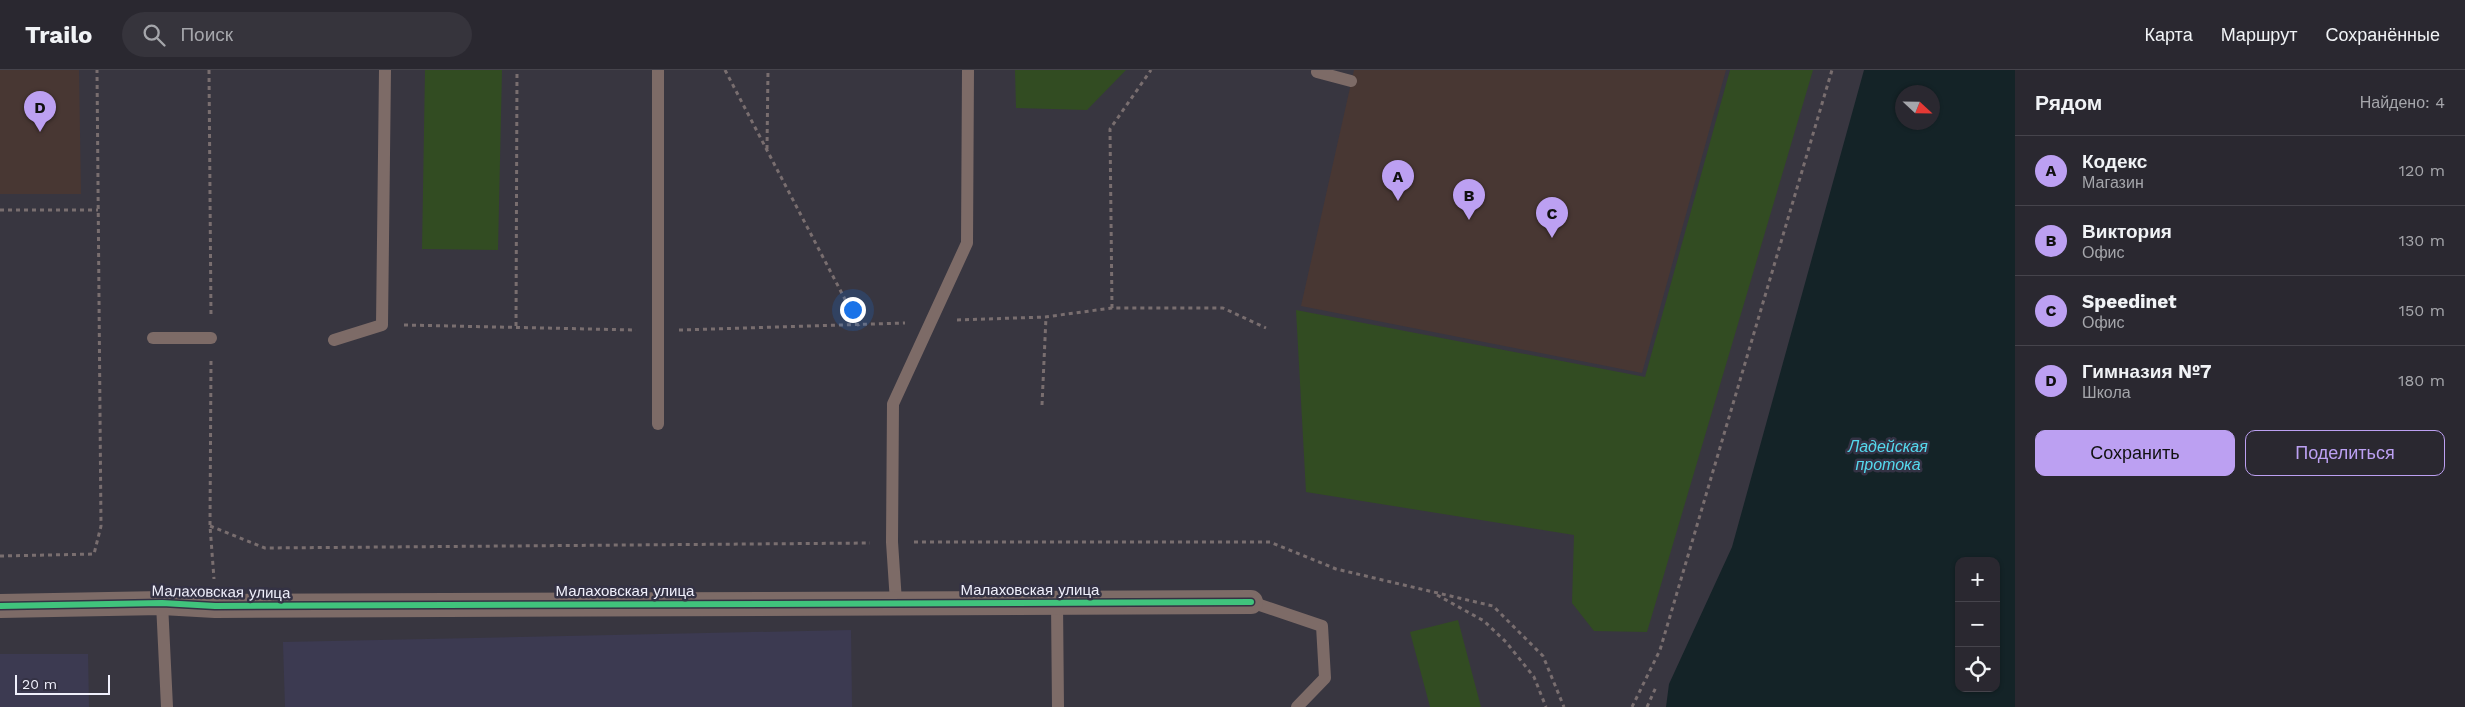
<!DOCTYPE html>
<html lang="ru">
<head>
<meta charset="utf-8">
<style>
	:root { --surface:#2a2830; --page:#36343c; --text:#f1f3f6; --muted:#a5a6ab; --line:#46444c; --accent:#bca0f2 }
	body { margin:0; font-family:"Work Sans",sans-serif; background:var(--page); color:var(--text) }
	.controls { position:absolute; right:15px; bottom:15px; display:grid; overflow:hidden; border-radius:10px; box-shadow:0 1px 4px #0004 }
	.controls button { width:45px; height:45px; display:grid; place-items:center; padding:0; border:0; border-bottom:1px solid var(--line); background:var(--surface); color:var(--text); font:25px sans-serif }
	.compass { position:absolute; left:1895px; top:15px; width:45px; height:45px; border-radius:50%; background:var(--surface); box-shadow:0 1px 4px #0004; rotate:112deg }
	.scale { position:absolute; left:15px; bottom:12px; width:95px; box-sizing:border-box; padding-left:5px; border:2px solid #f0f0fc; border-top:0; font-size:14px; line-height:18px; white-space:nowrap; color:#f0f0fc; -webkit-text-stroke:4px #343244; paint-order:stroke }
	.you { position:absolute; left:852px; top:239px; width:18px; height:18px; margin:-12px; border:4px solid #fff; border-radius:50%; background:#1a73e8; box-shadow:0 0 0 8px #1a73e833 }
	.badge { display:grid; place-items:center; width:32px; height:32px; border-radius:50%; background:var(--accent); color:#111; font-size:16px; font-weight:700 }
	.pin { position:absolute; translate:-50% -41px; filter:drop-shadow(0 1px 2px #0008) }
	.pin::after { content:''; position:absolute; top:26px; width:18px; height:15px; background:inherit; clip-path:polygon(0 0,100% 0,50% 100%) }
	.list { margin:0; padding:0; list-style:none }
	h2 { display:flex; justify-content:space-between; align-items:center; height:65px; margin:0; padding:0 20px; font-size:21px }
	h2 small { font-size:16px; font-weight:400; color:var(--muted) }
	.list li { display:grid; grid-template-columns:32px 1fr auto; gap:15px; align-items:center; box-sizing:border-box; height:70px; padding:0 20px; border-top:1px solid var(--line) }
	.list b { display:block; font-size:19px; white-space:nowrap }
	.list p { margin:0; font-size:16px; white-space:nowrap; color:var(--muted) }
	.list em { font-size:16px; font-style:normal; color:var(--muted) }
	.actions { display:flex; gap:10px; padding:15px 20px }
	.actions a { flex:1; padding:11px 0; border:1px solid var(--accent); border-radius:10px; text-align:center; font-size:18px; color:var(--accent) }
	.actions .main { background:var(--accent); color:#111 }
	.icon { flex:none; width:28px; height:28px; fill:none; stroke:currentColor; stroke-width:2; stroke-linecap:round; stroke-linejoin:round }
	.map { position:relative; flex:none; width:2015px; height:637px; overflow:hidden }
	header { display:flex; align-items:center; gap:30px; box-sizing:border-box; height:70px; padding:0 25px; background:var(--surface); border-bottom:1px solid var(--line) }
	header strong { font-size:24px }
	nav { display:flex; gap:28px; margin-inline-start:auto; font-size:18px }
	.search { width:350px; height:45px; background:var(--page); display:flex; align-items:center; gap:12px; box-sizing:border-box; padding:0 18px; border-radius:28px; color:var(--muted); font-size:19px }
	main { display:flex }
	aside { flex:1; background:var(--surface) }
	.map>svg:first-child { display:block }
</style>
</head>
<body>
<header>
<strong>Trailo</strong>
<div class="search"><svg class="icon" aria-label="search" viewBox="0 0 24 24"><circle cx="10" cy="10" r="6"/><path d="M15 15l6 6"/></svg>Поиск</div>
<nav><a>Карта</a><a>Маршрут</a><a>Сохранённые</a></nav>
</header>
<main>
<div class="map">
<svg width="2015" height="637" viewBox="0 0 2015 637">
	<rect width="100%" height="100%" fill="#383640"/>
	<!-- built -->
	<g fill="#3c3a51">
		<polygon points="851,560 852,637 285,637 283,572"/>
		<polygon points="0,584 88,584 89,637 0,637"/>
	</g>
	<!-- education -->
	<g fill="#483733">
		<polygon points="0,0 79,0 81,124 0,124"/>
		<polygon points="1354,0 1726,0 1642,303 1301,236"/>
	</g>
	<!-- green -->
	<g fill="#324c22">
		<polygon points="425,0 502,0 498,180 422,179"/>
		<polygon points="1015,0 1126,0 1087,40 1016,38"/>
		<polygon points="1730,0 1813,0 1647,562 1594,561 1572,533 1574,465 1306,422 1296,240 1645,307"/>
		<polygon points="1458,550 1481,637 1430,637 1410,562"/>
	</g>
	<!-- water -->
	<path fill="#142327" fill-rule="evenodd" d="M1864 0H2015V637H1666L1669 614 1732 477ZM1902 22H1932V52H1902ZM1959 491H1996V618H1959Z"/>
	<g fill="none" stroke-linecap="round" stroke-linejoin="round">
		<!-- path -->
		<g stroke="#796e6f" stroke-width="3" stroke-dasharray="4 4" stroke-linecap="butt">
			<polyline points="209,0 211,247"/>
			<polyline points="725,0 859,256"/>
			<polyline points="767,79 768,0"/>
			<polyline points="0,140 98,140"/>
			<polyline points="1112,238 1110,59 1151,0"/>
			<polyline points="957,250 1045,247 1112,238 1223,238 1266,258"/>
			<polyline points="404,255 636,260"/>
			<polyline points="516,256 517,0"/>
			<polyline points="679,260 905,253"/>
			<polyline points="211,291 210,456 214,509"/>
			<polyline points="1042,335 1046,247"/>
			<polyline points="210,456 265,478 870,473"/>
			<polyline points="914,472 1270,472 1336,499 1493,536 1543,586 1564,637"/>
			<polyline points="0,486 94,484 101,456 97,0"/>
			<polyline points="1437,525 1484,551 1506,572 1534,607 1546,637"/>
			<polyline points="1632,637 1660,580 1832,0"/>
			<polyline points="1647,637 1656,617"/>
		</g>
		<!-- service -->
		<g stroke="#7d6b67" stroke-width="12">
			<polyline points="658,0 658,354"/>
			<polyline points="1317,2 1351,11"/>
			<polyline points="153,268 211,268"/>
			<polyline points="334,270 382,255 385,0"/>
			<polyline points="896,532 892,472 893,334 967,173 968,0"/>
			<polyline points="1251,532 1322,556 1325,608 1297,637"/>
			<polyline points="162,533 167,637"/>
			<polyline points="1057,533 1058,637"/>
		</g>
		<!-- minor -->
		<polyline stroke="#7d6b67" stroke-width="24" points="0,536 162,533 215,536 1251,532"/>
		<defs>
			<polyline id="cycleway" points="0,536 162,533 215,536 1251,532"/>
		</defs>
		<!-- cycleway casing -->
		<use href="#cycleway" stroke="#343244" stroke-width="9"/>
		<!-- cycleway -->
		<use href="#cycleway" stroke="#40c37c" stroke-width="6"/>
	</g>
	<g text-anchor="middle" stroke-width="5" stroke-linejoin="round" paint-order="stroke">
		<!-- street labels -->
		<g font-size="15" fill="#f0f0fc" stroke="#343244">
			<text x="1030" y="525">Малаховская улица</text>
			<text x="625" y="526">Малаховская улица</text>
			<text transform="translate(221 522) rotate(1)" y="5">Малаховская улица</text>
		</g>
		<!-- water labels -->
		<g font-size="16" font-style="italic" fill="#55d9ee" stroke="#343244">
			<text x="1888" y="382">Ладейская<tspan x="1888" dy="18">протока</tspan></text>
		</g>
	</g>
</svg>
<div class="controls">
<button>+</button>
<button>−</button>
<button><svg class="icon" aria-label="locate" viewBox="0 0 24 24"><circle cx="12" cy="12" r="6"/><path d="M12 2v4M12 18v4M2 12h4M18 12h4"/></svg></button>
</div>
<svg class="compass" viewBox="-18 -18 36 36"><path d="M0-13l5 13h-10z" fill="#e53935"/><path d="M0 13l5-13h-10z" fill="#a5a6ab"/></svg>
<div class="scale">20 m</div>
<div class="you"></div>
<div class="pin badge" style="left:1398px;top:131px">A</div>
<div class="pin badge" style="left:1469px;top:150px">B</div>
<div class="pin badge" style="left:1552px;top:168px">C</div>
<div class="pin badge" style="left:40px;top:62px">D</div>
</div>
<aside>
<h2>Рядом<small>Найдено: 4</small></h2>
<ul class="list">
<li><span class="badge">A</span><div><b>Кодекс</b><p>Магазин</p></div><em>120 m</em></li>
<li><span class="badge">B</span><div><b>Виктория</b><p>Офис</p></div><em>130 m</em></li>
<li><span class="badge">C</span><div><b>Speedinet</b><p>Офис</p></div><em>150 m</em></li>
<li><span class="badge">D</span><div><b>Гимназия №7</b><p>Школа</p></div><em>180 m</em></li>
</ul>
<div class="actions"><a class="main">Сохранить</a><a>Поделиться</a></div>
</aside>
</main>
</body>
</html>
